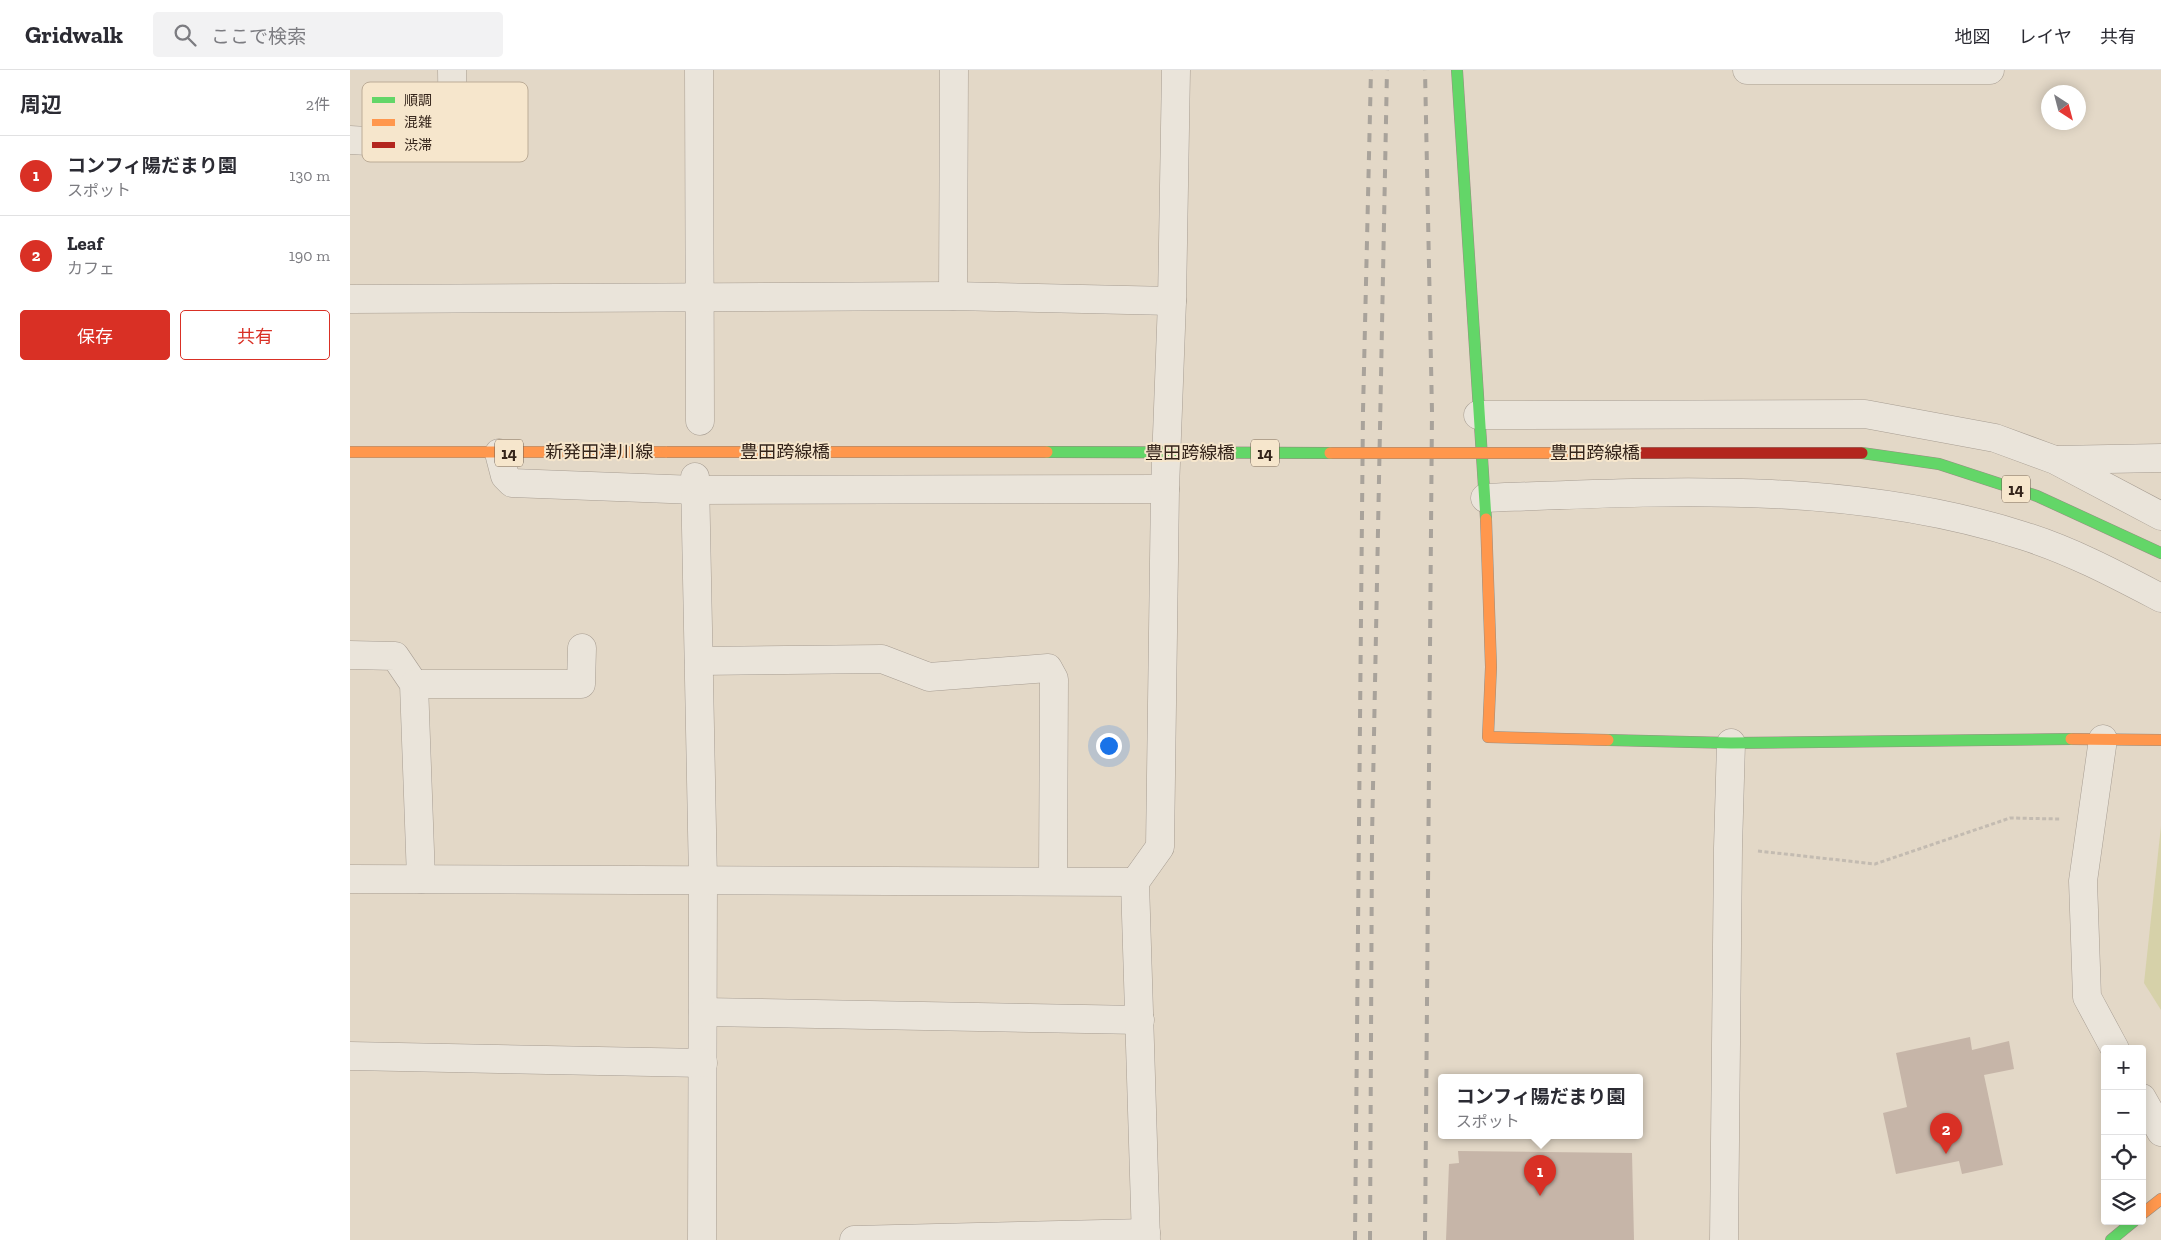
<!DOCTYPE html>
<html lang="ja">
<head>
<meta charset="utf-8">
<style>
	:root { --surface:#fff; --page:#f2f2f3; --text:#2b2b33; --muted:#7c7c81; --line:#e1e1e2; --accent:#d93025 }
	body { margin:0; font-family:"Zilla Slab","Noto Sans JP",serif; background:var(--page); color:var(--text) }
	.controls { position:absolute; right:15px; bottom:15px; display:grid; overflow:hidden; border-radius:5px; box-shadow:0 2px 12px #0003 }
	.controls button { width:45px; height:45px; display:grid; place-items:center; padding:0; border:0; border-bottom:1px solid var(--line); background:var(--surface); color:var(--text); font:25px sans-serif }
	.compass { position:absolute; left:1691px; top:15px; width:45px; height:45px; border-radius:50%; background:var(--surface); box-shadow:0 2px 12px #0003; rotate:144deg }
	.you { position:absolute; left:758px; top:675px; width:18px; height:18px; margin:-12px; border:4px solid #fff; border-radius:50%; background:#1a73e8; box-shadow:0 0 0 8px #1a73e833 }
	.badge { display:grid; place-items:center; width:32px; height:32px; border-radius:50%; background:var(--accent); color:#fff; font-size:16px; font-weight:700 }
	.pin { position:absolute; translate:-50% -41px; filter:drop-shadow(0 1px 2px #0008) }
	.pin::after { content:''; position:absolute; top:26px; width:18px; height:15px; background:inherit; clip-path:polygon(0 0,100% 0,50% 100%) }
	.popup { position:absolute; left:1088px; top:1004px; width:205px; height:65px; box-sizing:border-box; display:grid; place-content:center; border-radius:5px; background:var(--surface); filter:drop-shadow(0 1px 4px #0005); font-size:16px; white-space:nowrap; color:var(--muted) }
	.popup b { font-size:19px; color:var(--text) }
	.popup::after { content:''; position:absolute; left:50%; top:100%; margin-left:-10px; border:10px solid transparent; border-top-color:var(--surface) }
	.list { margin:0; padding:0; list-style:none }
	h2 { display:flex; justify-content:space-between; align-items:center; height:65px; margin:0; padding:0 20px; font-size:21px }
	h2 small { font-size:16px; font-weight:400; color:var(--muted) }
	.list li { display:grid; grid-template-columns:32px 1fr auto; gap:15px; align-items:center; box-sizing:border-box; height:80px; padding:0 20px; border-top:1px solid var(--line) }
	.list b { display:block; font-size:19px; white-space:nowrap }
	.list p { margin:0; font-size:16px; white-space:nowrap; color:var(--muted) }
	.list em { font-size:16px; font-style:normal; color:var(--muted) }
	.actions { display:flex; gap:10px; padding:15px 20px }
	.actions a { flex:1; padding:11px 0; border:1px solid var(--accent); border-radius:5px; text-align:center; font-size:18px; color:var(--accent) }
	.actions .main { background:var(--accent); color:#fff }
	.icon { flex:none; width:28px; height:28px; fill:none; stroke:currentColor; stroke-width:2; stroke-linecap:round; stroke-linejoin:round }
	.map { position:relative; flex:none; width:1811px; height:1170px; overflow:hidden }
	header { display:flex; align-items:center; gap:30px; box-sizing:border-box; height:70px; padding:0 25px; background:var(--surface); border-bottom:1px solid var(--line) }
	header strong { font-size:24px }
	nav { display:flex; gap:28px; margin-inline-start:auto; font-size:18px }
	.search { width:350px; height:45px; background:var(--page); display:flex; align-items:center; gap:12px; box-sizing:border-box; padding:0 18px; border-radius:5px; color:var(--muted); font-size:19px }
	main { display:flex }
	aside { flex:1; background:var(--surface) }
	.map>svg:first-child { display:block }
</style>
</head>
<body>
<header>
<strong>Gridwalk</strong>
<div class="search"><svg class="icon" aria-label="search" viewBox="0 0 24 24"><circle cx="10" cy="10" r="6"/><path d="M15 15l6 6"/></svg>ここで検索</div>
<nav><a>地図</a><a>レイヤ</a><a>共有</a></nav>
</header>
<main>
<aside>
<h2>周辺<small>2件</small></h2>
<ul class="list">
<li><span class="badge">1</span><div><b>コンフィ陽だまり園</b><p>スポット</p></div><em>130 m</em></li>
<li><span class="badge">2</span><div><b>Leaf</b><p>カフェ</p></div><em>190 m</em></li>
</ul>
<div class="actions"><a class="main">保存</a><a>共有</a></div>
</aside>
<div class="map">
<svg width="1811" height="1170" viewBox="0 0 1811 1170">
	<rect width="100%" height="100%" fill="#e3d8c7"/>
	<!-- green -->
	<polygon fill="#d6d1a9" points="1811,756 1811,940 1794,913"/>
	<!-- building -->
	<g fill="#c6b5a8">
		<polygon points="1620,967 1622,980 1659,971 1664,999 1634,1005 1653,1095 1612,1104 1609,1091 1546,1104 1533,1043 1557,1037 1546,983"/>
		<polygon points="1108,1081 1282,1083 1284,1170 1096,1170 1099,1094 1109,1093"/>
	</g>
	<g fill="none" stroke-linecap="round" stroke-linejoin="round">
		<defs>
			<g id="street">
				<polyline points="349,0 350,351"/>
				<polyline points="1397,0 1640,0"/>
				<polyline points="0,70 103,76 102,0"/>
				<polyline points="603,226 604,0"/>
				<polyline points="0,229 603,226 822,231"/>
				<polyline points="1128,345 1515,344 1645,368 1705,390 1811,446"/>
				<polyline points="149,383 155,406 162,413 346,420 815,419"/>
				<polyline points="1706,390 1811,388"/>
				<polyline points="345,407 353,810 352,1170"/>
				<path d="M1135 428C1315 421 1500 410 1674 466 1722 481 1767 505 1811 528"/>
				<polyline points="0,585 45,586 64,614 71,809"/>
				<polyline points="349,591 532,589 579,607 698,598 704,609 703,811"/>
				<polyline points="64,614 231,614 232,578"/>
				<polyline points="1753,669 1733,811 1737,927 1765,979"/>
				<polyline points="0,809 785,812"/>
				<polyline points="353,942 790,950"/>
				<polyline points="0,986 353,993"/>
				<polyline points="1792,1028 1811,1062"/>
				<polyline points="504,1170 796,1163"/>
				<polyline points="796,1170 785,812 810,777 815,419 822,231 826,0"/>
				<polyline points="1374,1170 1378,778 1381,673"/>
			</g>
			<g id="fast">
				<polyline points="1107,0 1136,449"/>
				<polyline points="1512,383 1589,394 1687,426 1811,483"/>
				<polyline points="1258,670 1381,673 1721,669"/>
				<polyline points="1761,1170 1784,1151"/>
			</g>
			<g id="slow">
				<polyline points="0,382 317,382"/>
				<polyline points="1136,449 1141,597 1138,667 1258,670"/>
				<polyline points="1721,669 1811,670"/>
				<polyline points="1792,1144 1811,1129"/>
			</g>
		</defs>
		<!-- street casing -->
		<use href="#street" stroke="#a79d92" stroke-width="29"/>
		<!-- fast casing -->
		<use href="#fast" stroke="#978d81" stroke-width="12"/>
		<!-- slow casing -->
		<use href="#slow" stroke="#978d81" stroke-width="12"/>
		<!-- path -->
		<polyline stroke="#c3bbb1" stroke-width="3" stroke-dasharray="4 2.5" stroke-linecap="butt" points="1408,781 1525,794 1660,748 1711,749"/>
		<!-- street -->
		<use href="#street" stroke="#eae4da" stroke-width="28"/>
		<!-- fast -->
		<use href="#fast" stroke="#63d668" stroke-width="11"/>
		<!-- slow -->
		<use href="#slow" stroke="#ff974d" stroke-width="11"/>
		<!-- rail -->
		<g stroke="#a9a39b" stroke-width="4" stroke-dasharray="9 9" stroke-linecap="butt">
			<polyline points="1005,1170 1013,341 1021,0"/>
			<polyline points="1020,1170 1022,768 1037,0"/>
			<polyline points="1075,1170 1082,342 1075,0"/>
		</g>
		<defs>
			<polyline id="fast-bridge" points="697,382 980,383"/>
			<g id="slow-bridge">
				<polyline points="317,382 697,382"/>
				<polyline points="980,383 1290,383"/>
			</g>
			<polyline id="jam-bridge" points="1290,383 1512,383"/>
		</defs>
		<!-- fast-bridge casing -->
		<use href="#fast-bridge" stroke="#8d8378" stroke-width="12" stroke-linecap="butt"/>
		<!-- slow-bridge casing -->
		<use href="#slow-bridge" stroke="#8d8378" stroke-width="12" stroke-linecap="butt"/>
		<!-- jam-bridge casing -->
		<use href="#jam-bridge" stroke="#8d8378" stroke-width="12" stroke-linecap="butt"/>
		<!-- fast-bridge -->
		<use href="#fast-bridge" stroke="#63d668" stroke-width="11"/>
		<!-- slow-bridge -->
		<use href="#slow-bridge" stroke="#ff974d" stroke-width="11"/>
		<!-- jam-bridge -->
		<use href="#jam-bridge" stroke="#b3261e" stroke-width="11"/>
	</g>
	<g text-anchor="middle" stroke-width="4" stroke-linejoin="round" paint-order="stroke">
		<!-- shield labels -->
		<g fill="#f6e6cc" stroke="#6f5f50" stroke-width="1">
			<rect x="145" y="369.5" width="28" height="27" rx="4"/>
			<rect x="901" y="369.5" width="28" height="27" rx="4"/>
			<rect x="1652" y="405.5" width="28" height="27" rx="4"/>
		</g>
		<g font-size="16" font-weight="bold" fill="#35251b">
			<text x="159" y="389">14</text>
			<text x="915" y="389">14</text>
			<text x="1666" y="425">14</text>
		</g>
		<!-- street labels -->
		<g font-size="18" fill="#35251b" stroke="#f6e6cc">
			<text x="249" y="388">新発田津川線</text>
			<text x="435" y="388">豊田跨線橋</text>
			<text x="840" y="389">豊田跨線橋</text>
			<text x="1245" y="389">豊田跨線橋</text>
		</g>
	</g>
	<!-- legend -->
	<rect x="12" y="12" width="166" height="80" rx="8" fill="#f6e6cc" stroke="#bcac97" stroke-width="1"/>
	<rect x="22" y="27" width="23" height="6" fill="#63d668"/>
	<rect x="22" y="49" width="23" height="7" fill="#ff974d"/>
	<rect x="22" y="72" width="23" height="6" fill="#b3261e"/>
	<g font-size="14" fill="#35251b">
		<text x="54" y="35">順調</text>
		<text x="54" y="57">混雑</text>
		<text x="54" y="80">渋滞</text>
	</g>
</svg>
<div class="controls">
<button>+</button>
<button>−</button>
<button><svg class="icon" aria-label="locate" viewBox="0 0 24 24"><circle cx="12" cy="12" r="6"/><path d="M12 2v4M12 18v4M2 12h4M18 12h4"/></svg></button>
<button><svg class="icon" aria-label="layers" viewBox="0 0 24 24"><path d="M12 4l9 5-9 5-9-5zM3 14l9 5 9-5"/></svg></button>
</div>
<svg class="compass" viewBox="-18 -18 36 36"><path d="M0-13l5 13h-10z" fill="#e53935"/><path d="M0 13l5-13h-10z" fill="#7c7c81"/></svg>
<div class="you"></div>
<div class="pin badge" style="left:1190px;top:1126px">1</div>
<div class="popup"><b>コンフィ陽だまり園</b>スポット</div>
<div class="pin badge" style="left:1596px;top:1084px">2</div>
</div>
</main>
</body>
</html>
